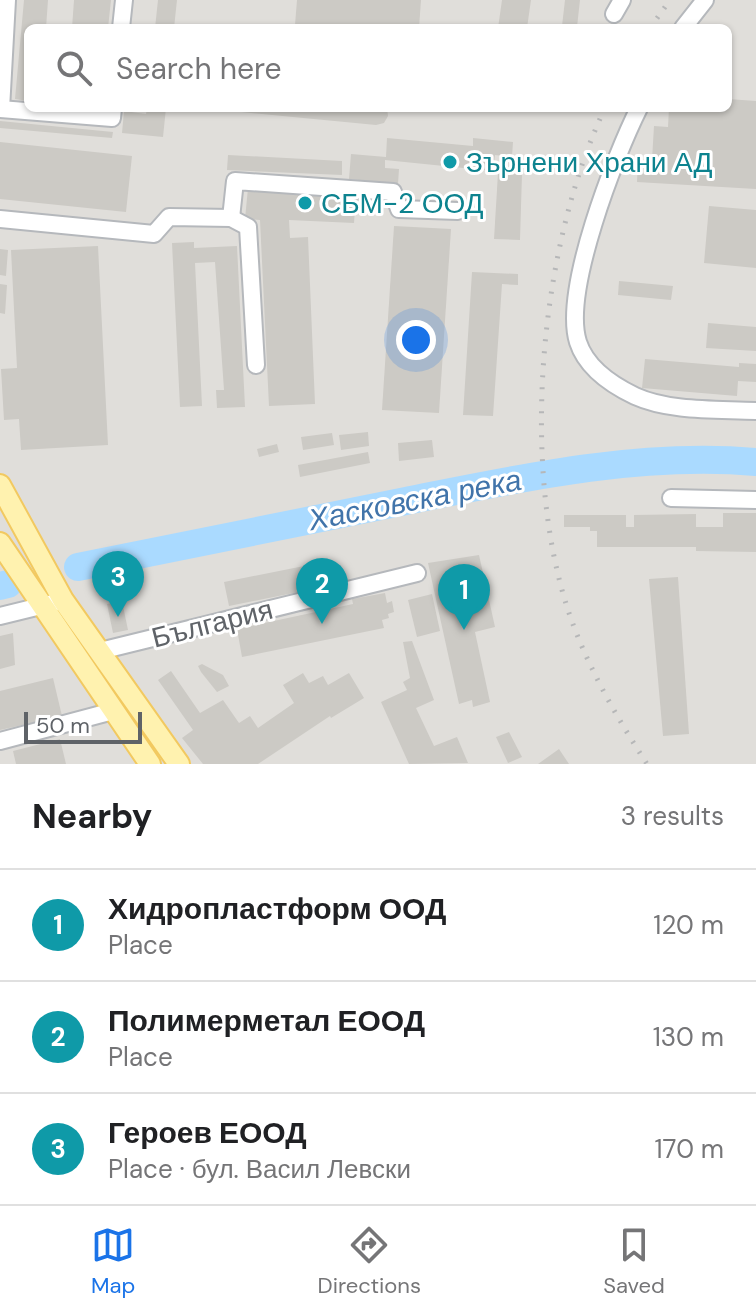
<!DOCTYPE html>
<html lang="en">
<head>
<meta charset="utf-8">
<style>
	:root { --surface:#fff; --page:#f6f6f6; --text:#202124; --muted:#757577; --line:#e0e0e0; --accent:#1a73e8 }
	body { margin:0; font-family:"DM Sans",sans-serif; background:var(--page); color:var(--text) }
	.scale { position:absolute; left:24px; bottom:20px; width:118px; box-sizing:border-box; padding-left:8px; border:4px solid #5f6368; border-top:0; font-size:22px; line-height:28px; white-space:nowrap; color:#5f6368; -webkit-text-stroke:6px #fff; paint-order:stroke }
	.you { position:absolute; left:416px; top:340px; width:28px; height:28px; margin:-20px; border:6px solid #fff; border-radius:50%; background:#1a73e8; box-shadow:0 0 0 12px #1a73e833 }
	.badge { display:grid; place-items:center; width:52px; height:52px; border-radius:50%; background:var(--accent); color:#fff; font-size:26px; font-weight:700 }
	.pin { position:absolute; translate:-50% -66px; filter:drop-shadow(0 2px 4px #0008) }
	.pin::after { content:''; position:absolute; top:42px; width:28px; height:24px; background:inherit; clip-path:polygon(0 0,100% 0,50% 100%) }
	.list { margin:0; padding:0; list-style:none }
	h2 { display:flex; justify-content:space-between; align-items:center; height:104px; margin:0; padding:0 32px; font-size:34px }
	h2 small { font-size:26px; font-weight:400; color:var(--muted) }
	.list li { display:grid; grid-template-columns:52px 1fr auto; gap:24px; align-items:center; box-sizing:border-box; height:112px; padding:0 32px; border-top:2px solid var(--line) }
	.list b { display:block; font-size:30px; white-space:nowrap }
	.list p { margin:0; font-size:26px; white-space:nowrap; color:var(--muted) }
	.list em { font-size:26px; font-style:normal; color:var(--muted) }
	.icon { flex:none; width:44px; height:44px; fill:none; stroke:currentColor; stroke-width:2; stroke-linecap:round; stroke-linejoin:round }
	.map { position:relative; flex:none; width:756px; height:764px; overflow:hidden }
	.search { position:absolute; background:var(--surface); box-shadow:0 2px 6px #0004; left:24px; right:24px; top:24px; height:88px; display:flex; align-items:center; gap:20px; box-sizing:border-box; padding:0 28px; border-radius:12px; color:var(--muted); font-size:30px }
	.sheet { height:440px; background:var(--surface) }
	nav { display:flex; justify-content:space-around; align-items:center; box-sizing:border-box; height:112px; border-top:2px solid var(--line); background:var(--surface); font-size:22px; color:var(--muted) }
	nav a { display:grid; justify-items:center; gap:4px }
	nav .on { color:var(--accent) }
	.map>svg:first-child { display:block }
</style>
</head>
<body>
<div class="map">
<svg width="756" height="764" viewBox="0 0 756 764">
	<rect width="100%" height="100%" fill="#f1efe8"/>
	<!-- industrial -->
	<path fill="#e0deda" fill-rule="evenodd" d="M0 0H756V764H0ZM28 28H728V108H28Z"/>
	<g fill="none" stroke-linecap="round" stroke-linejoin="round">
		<!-- river -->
		<g stroke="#aadaff" stroke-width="28">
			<path d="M78 567C188 545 297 523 406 501 520 478 639 452 756 462"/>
			<polyline points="0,586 8,584"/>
		</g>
	</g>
	<!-- building -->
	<g fill="#cccac5">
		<polygon points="24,0 48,0 46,28 28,28 28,101 15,99"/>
		<polygon points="74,0 111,0 108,28 72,28"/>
		<polygon points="158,0 177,0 174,28 155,28"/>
		<polygon points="297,0 421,0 419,28 338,28 295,25"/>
		<polygon points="502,0 531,0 527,28 498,28"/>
		<polygon points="565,0 580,0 577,27 562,26"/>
		<polygon points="728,99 756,101 756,189 637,182 638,159 652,160 654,126 668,127 669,108 728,108"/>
		<polygon points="147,108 166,108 163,137 122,133 124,111 146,114"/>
		<polygon points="221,108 387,108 388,116 384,123 376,125 221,110"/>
		<polygon points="0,121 113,132 112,138 0,128"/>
		<polygon points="387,138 473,146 473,138 513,142 512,157 495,155 493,171 385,160 385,168 399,169 398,184 349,179 351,154 386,157"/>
		<polygon points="0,142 132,156 126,212 0,199"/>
		<polygon points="228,155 342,161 342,175 227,170"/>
		<polygon points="498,173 522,174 520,240 494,239"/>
		<polygon points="248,188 363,200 362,207 355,209 354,223 289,220 290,238 308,237 315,404 269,406 260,220 245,219"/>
		<polygon points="709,206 756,210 756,268 704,263"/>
		<polygon points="394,226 451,229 439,413 382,410"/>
		<polygon points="194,242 194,248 237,246 245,407 217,408 216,390 224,390 215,262 195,263 202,406 180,407 172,243"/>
		<polygon points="98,246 108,445 21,450 19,419 4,420 1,369 17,368 11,250"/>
		<polygon points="0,249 8,250 6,276 0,275"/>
		<polygon points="472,272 518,274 518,285 502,284 493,416 463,415"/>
		<polygon points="619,281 673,286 671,300 618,295"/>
		<polygon points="0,284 7,285 5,314 0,313"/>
		<polygon points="708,323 756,327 756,351 706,348"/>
		<polygon points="645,359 739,367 739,363 756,364 756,382 738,381 737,396 642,388"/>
		<polygon points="368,432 369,446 341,450 339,435"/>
		<polygon points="332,433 334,445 303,450 301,437"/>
		<polygon points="432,440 434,457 399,461 398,443"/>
		<polygon points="277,444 279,452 259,457 257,449"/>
		<polygon points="368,452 370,463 300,477 298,465"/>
		<polygon points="723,513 756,513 756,552 696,551 696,547 597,547 597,531 590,531 590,527 564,527 564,515 626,515 626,527 634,527 634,515 696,514 696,527 723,527"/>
		<polygon points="479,555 495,627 475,632 490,702 473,707 472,700 459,704 428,563"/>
		<polygon points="309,565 313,589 229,606 224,582"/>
		<polygon points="678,577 689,734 663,736 649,579"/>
		<polygon points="385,593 387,603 392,601 394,612 388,614 389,618 382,620 384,628 242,657 237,629 353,604 352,599"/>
		<polygon points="432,594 440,631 417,637 408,600"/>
		<polygon points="122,601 128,630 113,633 107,604"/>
		<polygon points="13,633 15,665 0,669 0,636"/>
		<polygon points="412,641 434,700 416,708 434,746 457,737 468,763 409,764 381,702 407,690 403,682 410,678 403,642"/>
		<polygon points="202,664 223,675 229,686 217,692 201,672 198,666"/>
		<polygon points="171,671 200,713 223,700 239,723 250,716 258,728 294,703 283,685 303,673 309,683 323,676 328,685 349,673 364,698 331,718 330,716 258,764 203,764 182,738 193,730 158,680"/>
		<polygon points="53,678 62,716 0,730 0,691"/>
		<polygon points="509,732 522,757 508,763 496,737"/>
		<polygon points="60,739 66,764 16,764 13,751"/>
		<polygon points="559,749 569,764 538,764"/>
	</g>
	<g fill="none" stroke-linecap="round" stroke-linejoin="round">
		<defs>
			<g id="minor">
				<polyline points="614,14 622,0"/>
				<polyline points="121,28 124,0"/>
				<polyline points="683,28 705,0"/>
				<path d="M639 108C615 156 562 291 578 342 586 367 612 385 635 396 670 412 718 409 756 411"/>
				<polyline points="0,109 112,118 113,108"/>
				<polyline points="1,109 7,0"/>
				<polyline points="231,218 248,227 256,365"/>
				<polyline points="0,219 154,234 169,217 231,218 235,181 393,192 399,209 458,211"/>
				<polyline points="671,498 756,500"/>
				<polyline points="0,616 53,603"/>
				<polyline points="100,651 417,573"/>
				<polyline points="0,741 113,711"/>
			</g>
			<g id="major">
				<polyline points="0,485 63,600 179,764"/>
				<polyline points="0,543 150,764"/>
			</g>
		</defs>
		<!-- minor casing -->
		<use href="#minor" stroke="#b5b8bc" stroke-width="20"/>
		<!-- major casing -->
		<use href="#major" stroke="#f2c960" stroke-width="24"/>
		<!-- minor -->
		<use href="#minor" stroke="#fff" stroke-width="16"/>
		<!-- major -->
		<use href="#major" stroke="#fff2af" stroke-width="20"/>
		<!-- rail -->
		<g stroke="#b6b7b8" stroke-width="5" stroke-dasharray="2 10" stroke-linecap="butt">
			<polyline points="650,28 670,0"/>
			<path d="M605 108C539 247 520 467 569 613 587 666 617 718 647 764"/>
		</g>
	</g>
	<!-- markers -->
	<g fill="#0f9aa8" stroke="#fff" stroke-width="3">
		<circle cx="450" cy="162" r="8"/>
		<circle cx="305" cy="203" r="8"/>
	</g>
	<g text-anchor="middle" stroke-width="6" stroke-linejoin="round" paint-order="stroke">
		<!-- culture labels -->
		<g font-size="28" fill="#0d838f" stroke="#fff" text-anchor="start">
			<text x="466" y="172">Зърнени Храни АД</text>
			<text x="321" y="213">СБМ-2 ООД</text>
		</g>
		<!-- street labels -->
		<g font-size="28" fill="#5f6368" stroke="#fff">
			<text transform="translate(212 623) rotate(-14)" y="10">България</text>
		</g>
		<!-- water labels -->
		<g font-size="30" font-style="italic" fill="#4174aa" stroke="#fff">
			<text transform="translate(415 500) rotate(-11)" y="10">Хасковска река</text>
		</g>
	</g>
</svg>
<div class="scale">50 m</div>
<div class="you"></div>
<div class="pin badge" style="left:464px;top:630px;background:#0f9aa8">1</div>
<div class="pin badge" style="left:322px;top:624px;background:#0f9aa8">2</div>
<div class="pin badge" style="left:118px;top:617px;background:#0f9aa8">3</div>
<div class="search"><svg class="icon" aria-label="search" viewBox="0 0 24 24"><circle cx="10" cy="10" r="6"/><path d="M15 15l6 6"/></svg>Search here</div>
</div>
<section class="sheet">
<h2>Nearby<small>3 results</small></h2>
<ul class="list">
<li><span class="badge" style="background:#0f9aa8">1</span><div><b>Хидропластформ ООД</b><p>Place</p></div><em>120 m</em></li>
<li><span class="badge" style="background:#0f9aa8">2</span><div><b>Полимерметал ЕООД</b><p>Place</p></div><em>130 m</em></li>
<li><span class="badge" style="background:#0f9aa8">3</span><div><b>Героев ЕООД</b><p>Place · бул. Васил Левски</p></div><em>170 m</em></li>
</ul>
</section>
<nav>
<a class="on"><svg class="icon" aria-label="map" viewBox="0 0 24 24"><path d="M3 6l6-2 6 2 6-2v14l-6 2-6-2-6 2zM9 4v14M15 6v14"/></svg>Map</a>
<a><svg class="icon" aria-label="directions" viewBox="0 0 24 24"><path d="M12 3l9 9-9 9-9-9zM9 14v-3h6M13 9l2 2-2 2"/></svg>Directions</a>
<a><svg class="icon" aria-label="saved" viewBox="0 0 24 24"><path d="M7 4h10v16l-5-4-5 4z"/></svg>Saved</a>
</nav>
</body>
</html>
